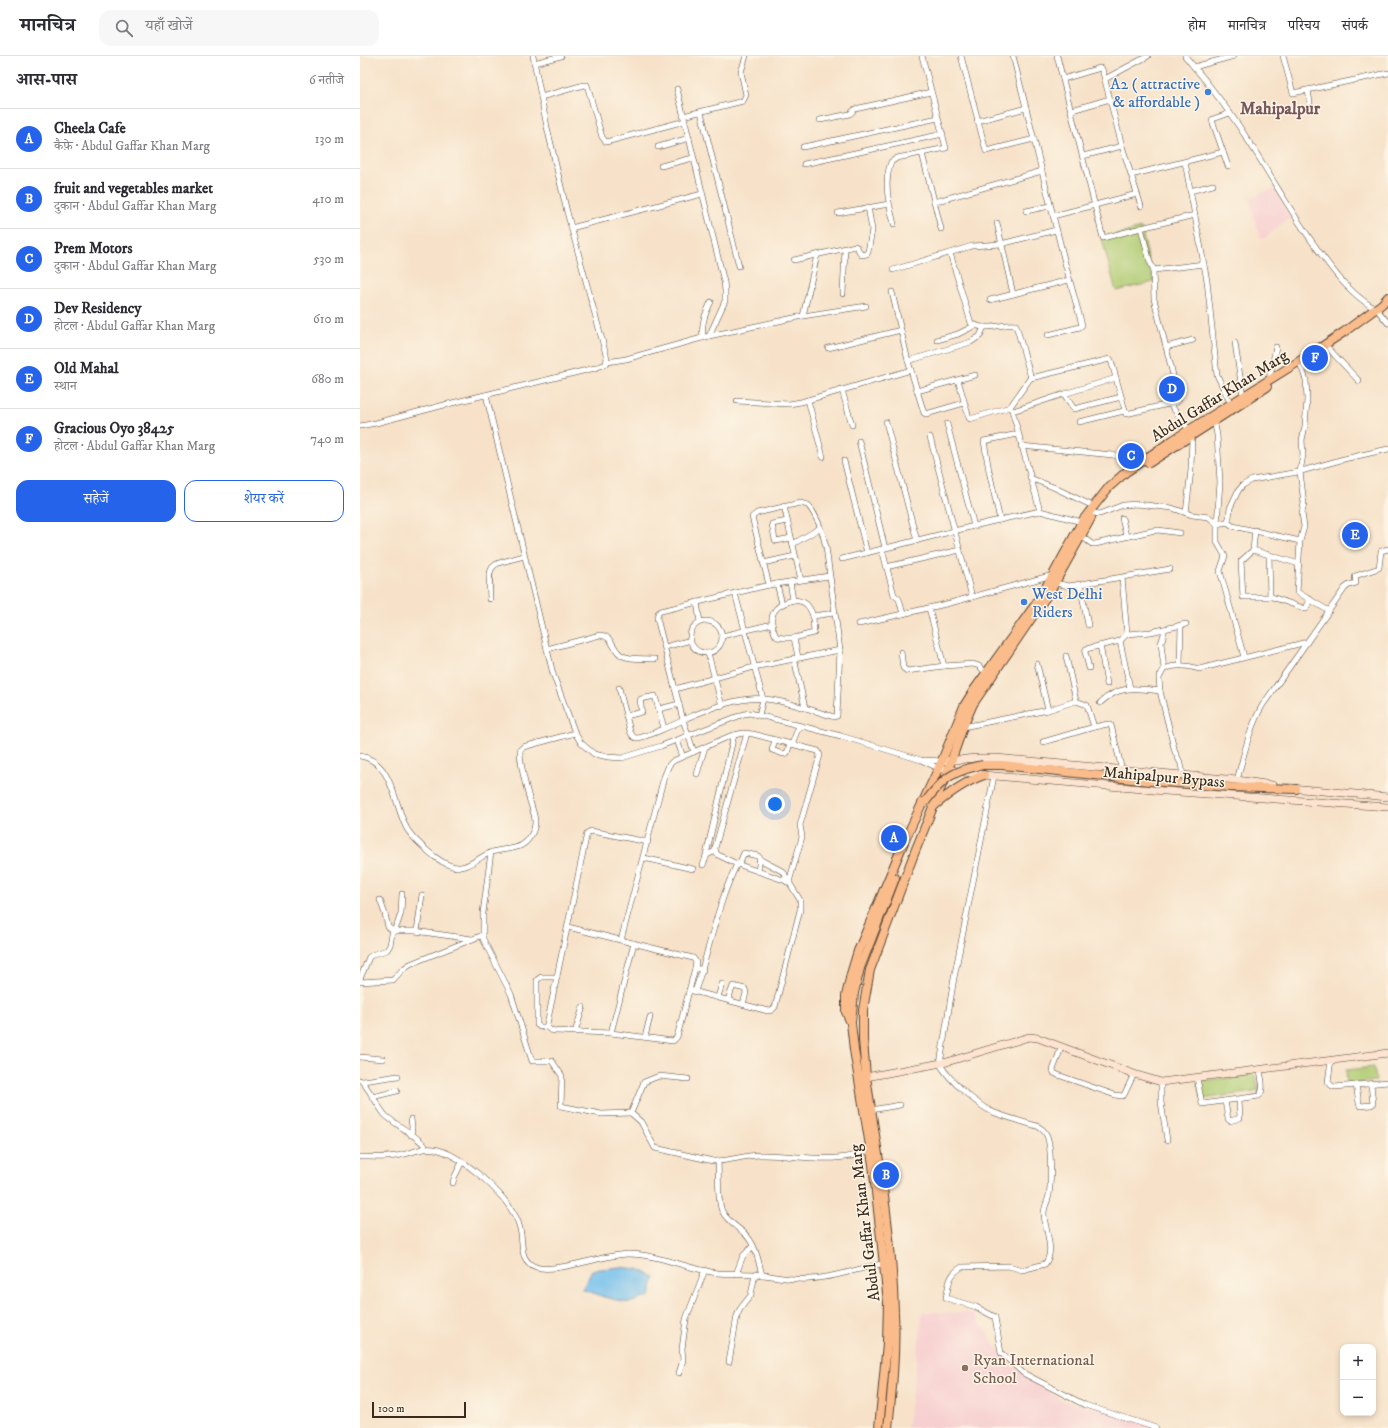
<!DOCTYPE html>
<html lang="hi">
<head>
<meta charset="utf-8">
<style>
	:root { --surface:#fff; --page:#f7f7f7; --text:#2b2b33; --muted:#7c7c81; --line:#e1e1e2; --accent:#2563eb }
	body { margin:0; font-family:"IM FELL DW Pica","Noto Serif Devanagari",serif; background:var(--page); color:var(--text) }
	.controls { position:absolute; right:12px; bottom:12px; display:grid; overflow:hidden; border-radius:8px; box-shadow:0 2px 6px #0003 }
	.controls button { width:36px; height:36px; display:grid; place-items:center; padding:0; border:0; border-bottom:1px solid var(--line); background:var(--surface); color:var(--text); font:20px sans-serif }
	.scale { position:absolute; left:12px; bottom:10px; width:94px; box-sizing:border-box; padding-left:4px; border:2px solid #3b2a1e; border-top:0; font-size:11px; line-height:14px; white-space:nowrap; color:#3b2a1e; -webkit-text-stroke:3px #fcf5e5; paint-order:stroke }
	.you { position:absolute; left:415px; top:748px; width:14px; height:14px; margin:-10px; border:3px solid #fff; border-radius:50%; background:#1a73e8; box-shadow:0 0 0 6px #1a73e833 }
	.badge { display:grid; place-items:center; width:26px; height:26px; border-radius:50%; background:var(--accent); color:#fff; font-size:13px; font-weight:700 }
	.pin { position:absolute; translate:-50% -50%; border:2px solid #fff; box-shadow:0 1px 4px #0006 }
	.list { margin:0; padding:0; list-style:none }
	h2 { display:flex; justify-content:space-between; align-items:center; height:52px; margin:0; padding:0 16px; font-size:17px }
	h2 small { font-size:13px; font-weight:400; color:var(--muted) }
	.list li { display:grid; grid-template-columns:26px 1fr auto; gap:12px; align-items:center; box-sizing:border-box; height:60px; padding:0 16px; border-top:1px solid var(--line) }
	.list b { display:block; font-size:15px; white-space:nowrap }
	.list p { margin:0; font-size:13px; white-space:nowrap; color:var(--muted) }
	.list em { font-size:13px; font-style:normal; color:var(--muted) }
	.actions { display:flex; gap:8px; padding:12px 16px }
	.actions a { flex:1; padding:9px 0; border:1px solid var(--accent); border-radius:12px; text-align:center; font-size:14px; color:var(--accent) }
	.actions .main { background:var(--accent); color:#fff }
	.icon { flex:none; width:22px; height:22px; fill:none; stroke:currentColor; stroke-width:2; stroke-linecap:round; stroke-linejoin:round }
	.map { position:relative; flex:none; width:1028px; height:1372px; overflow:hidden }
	header { display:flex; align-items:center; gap:24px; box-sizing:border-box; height:56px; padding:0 20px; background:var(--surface); border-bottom:1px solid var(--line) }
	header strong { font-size:19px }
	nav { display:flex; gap:22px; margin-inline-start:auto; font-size:14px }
	.search { width:280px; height:36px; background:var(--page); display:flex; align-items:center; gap:10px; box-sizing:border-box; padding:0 14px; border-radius:12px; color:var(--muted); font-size:15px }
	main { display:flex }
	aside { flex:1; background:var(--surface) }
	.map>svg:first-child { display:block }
</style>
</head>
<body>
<header>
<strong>मानचित्र</strong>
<div class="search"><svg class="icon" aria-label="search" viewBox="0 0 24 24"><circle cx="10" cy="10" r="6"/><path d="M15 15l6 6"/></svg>यहाँ खोजें</div>
<nav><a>होम</a><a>मानचित्र</a><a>परिचय</a><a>संपर्क</a></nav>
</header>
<main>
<aside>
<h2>आस-पास<small>6 नतीजे</small></h2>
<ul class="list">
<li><span class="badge">A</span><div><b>Cheela Cafe</b><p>कैफ़े · Abdul Gaffar Khan Marg</p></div><em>130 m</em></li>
<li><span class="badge">B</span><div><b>fruit and vegetables market</b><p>दुकान · Abdul Gaffar Khan Marg</p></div><em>410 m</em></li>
<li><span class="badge">C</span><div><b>Prem Motors</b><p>दुकान · Abdul Gaffar Khan Marg</p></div><em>530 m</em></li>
<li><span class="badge">D</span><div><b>Dev Residency</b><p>होटल · Abdul Gaffar Khan Marg</p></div><em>610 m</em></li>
<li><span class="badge">E</span><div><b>Old Mahal</b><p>स्थान</p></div><em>680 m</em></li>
<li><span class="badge">F</span><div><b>Gracious Oyo 38425</b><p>होटल · Abdul Gaffar Khan Marg</p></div><em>740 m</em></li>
</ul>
<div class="actions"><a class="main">सहेजें</a><a>शेयर करें</a></div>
</aside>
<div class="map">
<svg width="1028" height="1372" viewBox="0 0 1028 1372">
	<rect width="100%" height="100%" fill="#fcf5e5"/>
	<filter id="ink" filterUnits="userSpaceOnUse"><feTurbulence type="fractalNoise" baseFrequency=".025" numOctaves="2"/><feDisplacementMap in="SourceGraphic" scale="8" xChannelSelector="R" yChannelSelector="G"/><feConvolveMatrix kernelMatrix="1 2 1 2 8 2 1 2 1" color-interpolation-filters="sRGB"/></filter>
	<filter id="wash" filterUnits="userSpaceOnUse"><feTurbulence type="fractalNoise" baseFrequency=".012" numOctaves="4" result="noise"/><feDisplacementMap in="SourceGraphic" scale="16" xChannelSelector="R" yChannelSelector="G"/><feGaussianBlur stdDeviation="0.9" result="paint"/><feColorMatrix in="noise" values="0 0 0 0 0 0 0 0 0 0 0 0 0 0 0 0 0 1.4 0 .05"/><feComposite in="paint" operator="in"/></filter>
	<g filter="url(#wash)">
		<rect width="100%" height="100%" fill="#f7e2c9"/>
		<!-- built -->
		<g fill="#f7cfd0">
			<polygon points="915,132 925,153 930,161 905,182 900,183 889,142"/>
			<polygon points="563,1256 613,1257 648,1307 703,1345 792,1363 802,1372 547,1372"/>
		</g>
		<!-- park -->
		<g fill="#afcb71" stroke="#757a48">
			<polygon points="781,172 794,226 756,235 742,183"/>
			<polygon points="1014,1011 1016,1025 987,1028 986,1014"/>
			<polygon points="893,1018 896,1020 898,1034 894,1036 842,1043 837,1028 841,1025"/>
		</g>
		<!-- water -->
		<polygon fill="#73bfed" stroke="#577486" points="259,1211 278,1213 295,1221 290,1240 269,1247 244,1241 222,1233 232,1214"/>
	</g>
	<g filter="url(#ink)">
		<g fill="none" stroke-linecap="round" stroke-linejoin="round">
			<defs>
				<g id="street">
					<polyline points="601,0 626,95 674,83"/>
					<polyline points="653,0 705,207 722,269 720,271 688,279"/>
					<polyline points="697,0 743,182 781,172 790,206 794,214 844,208"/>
					<path d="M825 0C851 30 874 61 895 95 914 126 932 157 953 187 973 215 986 234 1015 253"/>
					<polyline points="923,0 933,37 1028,17"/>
					<polyline points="174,7 201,0"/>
					<polyline points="834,11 874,0"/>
					<polyline points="703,23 740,12 742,13 762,90 781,150"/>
					<polyline points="745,23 788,0"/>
					<polyline points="948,34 950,47"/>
					<polyline points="181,41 224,29 227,29 242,81 246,86 325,65"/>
					<polyline points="712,54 750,43"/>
					<polyline points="341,56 379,210"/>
					<polyline points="323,60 383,45 386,39 381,16 386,0"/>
					<polyline points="460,64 490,58 495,53 571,36"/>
					<polyline points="617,65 666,52"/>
					<polyline points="298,91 329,82"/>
					<polyline points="443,91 578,62"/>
					<polyline points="562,97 581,173"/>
					<polyline points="723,100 762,90"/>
					<polyline points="825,106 847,225 857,319 871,348"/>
					<polyline points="444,108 583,78"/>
					<polyline points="301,110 333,102"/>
					<polyline points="868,110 852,64 853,63 870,57"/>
					<polyline points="771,119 863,96"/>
					<polyline points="830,135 853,129"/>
					<polyline points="574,146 682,115"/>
					<polyline points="666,155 690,150"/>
					<polyline points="478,157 529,148"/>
					<polyline points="693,160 777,138"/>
					<polyline points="637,167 653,238"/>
					<path d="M534 168C529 148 523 127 531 106L537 102 586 92 562 0"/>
					<polyline points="211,172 342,138"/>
					<polyline points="781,172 835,159"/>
					<path d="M590 197 611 267C624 276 642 267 656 269L671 322 750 303 751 304 766 358 817 346 819 343 806 291 833 284"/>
					<polyline points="434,204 495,190 497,191 501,199 507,198 508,196 512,174 508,151"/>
					<polyline points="533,214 612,190 641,188 696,174"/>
					<polyline points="793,214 794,243 806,291"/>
					<polyline points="532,236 548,305 564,357 566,358 604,347"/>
					<polyline points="483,238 485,193"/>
					<polyline points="630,244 709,224"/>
					<polyline points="1019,256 1028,267"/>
					<polyline points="443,260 457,199"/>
					<polyline points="349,280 443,260 506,250"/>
					<path d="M343 282C341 268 345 258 351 246"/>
					<polyline points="577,284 598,278 616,269"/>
					<polyline points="875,287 883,340"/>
					<polyline points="967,291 999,325"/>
					<polyline points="468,292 541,274"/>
					<polyline points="548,305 611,286 620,280 624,271"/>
					<polyline points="247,306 266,303 349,280 365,245 365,235 364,226 317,33"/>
					<polyline points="941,310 946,324 947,344 945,370 942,384 943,399 940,416 944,447 942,457 944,471 940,485 937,536 969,555"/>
					<polyline points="598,324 609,362 610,363 650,351 671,321"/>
					<polyline points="909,324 916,291"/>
					<polyline points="482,334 492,369"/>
					<polyline points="557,335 615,319"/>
					<polyline points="704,338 714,353 761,341"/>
					<polyline points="126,339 193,618 215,677 221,687 234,698 248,701 262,702 301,690 384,658 390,657 481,680 561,704 578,712"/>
					<polyline points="448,344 463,401"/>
					<polyline points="377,345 429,348 441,346 551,314"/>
					<polyline points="810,348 829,374"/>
					<polyline points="650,351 652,354 680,455"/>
					<polyline points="656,354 704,338 756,322"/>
					<polyline points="854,364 857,379 860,426 857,468 857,486 865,500 860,515 884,601"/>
					<polyline points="526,366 557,485"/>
					<polyline points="719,366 764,355"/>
					<polyline points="587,368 614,470"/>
					<polyline points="0,370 16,367 88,348 235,312 246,308 247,302 207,156 187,71 173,0"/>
					<polyline points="570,381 612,541"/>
					<polyline points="499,385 525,492"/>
					<polyline points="661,390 753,399 763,402 772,412"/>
					<polyline points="484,405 507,497"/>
					<polyline points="670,422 693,431 733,450"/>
					<polyline points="424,450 441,524"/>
					<polyline points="733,457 740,458 763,449 777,448 812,452 832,459 849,461 857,468 867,466 869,462 870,452 878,435 883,429 892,424 938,416 984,403 1028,393"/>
					<polyline points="826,457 831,414 832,378"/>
					<polyline points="762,462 766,480"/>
					<polyline points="640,464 629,415 624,385 658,378"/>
					<polyline points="427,465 412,468 415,484 416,485 431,482"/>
					<polyline points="867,466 873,470 940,485"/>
					<polyline points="895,474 893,494 939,508"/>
					<polyline points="721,480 732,488 735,488 791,475 798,474 820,477"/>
					<polyline points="433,488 460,472"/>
					<polyline points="893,494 881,505 883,541 912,541 946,553 950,543"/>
					<polyline points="523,497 534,539 539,543 543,558"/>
					<polyline points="909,499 910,541"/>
					<polyline points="482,503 626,467 680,455 722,466"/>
					<polyline points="403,507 435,500"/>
					<polyline points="526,511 600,494"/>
					<polyline points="762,522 767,578"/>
					<path d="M430 526 433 544C419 548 408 555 413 572 414 575 414 578 417 581L424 582H434"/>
					<polyline points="695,527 709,530 810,513"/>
					<polyline points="417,528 422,548"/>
					<polyline points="409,529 469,520"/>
					<polyline points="720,529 728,569"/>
					<polyline points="375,537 403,643 399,659"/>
					<path d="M130 543C128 504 129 510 164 500"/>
					<path d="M433 544C446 545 449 549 453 560L474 557"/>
					<polyline points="337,546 340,566"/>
					<polyline points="569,552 584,610 613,608 619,610 626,617"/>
					<circle cx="346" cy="581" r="16"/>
					<polyline points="499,568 590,547 693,519"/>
					<polyline points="362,580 412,568"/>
					<polyline points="760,585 767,578 791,576 826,568"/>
					<polyline points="740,589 747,628"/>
					<polyline points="305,591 331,584"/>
					<path d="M187 593 240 579C254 580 252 595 263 600 271 604 285 602 295 603"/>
					<polyline points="541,596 543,612 547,615 584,610"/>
					<polyline points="348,597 362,650"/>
					<polyline points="438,601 434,582 454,577 453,560"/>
					<polyline points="434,602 445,652"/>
					<polyline points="677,608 688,654"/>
					<polyline points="820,609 821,569"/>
					<polyline points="729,612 725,596 726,593 760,585 770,632"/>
					<polyline points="804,613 801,587 804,578 804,573"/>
					<path d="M259 632 270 675C271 678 273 681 276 682 283 683 320 666 327 662 346 654 368 645 389 643 412 640 452 654 474 661L477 660 480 594 466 491C463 477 457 460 448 449L440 447 397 457 392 461 409 529 301 555 298 557 297 562 323 664 334 696"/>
					<polyline points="315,633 394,611 480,594"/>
					<polyline points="716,645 727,649 734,671 748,668 751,669 762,714"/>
					<path d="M740 647C759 629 775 632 800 635"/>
					<polyline points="299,653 319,648"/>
					<polyline points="266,660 282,656 280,644 281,643 295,640 304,672"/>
					<polyline points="603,671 688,654 716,645 706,600"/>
					<polyline points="387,677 355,792 356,797 358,799 377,808 429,826"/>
					<polyline points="317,684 323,701"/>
					<polyline points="415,684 412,694 423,698 427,697 430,688"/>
					<polyline points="683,686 734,671"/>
					<polyline points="432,688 439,670"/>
					<path d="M0 700C33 705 34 749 47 773 54 784 65 793 75 801 82 806 91 812 100 811 111 810 119 801 130 797 138 793 155 794 162 789 169 785 175 774 175 766 175 758 171 750 169 742 165 727 160 710 160 694L163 691 215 677"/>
					<polyline points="564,704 582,705"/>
					<polyline points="337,718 345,691"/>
					<path d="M634 720 594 922 580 1008C588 1023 619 1051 635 1057 649 1062 663 1066 677 1070 681 1072 684 1074 686 1078 692 1088 691 1127 689 1139 688 1145 684 1151 684 1157 684 1173 696 1194 685 1208L662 1214 649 1210 602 1211C588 1219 589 1228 586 1242L616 1251 635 1261 641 1297 663 1317 725 1349 796 1372"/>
					<path d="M823 720 821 708 815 696 800 635 799 622 804 613C816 608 827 609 839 613L947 586"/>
					<path d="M877 724C884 699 889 673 902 650L985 532 989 529 996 527 995 520 1019 512 1021 495 1028 493"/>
					<polyline points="288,786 231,775 227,777 187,968 187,971 190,974 196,975 251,977 313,985 317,981 335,912"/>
					<polyline points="131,796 123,857 123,883 151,938 172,1005 192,1005 202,1020 201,1050 241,1058 271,1057 284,1026 299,1020 328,1023"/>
					<polyline points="284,802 333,813"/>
					<polyline points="345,803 374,679"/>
					<polyline points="399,803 422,815 425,818 427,826"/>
					<polyline points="379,808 384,797 398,800 400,802 398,815"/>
					<polyline points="343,809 347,799 355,795"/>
					<polyline points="20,844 25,858 28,871 33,875 55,875 112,883"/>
					<polyline points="208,871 333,902 336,906 335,912 343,914"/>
					<polyline points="57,875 62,839"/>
					<polyline points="261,884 304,721 309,709 313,705 370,680 383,677 393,678 458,695 460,699 440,769 442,781 429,826 440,844 440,854 415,951 412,954 408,955 329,934"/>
					<polyline points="0,923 9,901 14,898 27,894 30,889 32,878 37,869 41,857 42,838"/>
					<polyline points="0,926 33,924 43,913 50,908 123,879"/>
					<path d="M335 935C350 893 357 848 377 808"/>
					<polyline points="358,941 362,928"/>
					<polyline points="368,944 373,930 385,933 386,937 383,948"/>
					<polyline points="187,971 180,971 177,969 177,924 181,921 197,921"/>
					<polyline points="215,976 223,951"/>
					<polyline points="251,977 274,887"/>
					<polyline points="285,981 290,961"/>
					<polyline points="701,992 693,1014 694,1017 698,1019 755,1039 762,1040 764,1039 774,1018"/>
					<polyline points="0,1001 23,1003"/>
					<polyline points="971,1004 968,1026 972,1030 975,1031 1028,1026"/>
					<path d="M837 1022 842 1048 899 1040C905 1034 901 1022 900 1014"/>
					<path d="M0 1024C5 1026 19 1052 25 1059 34 1068 63 1083 66 1092"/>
					<polyline points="3,1025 38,1020"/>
					<polyline points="801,1026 801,1046 807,1084"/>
					<polyline points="996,1029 999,1047 1000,1050 1011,1049 1013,1048 1011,1028"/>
					<polyline points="12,1041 37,1035"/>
					<polyline points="865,1045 868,1063 870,1065 880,1062 879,1044"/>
					<polyline points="511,1054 540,1049"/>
					<path d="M271 1057 281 1066 295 1092 353 1105C369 1106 384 1099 400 1099 436 1098 475 1110 510 1094"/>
					<polyline points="51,1079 52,1071 51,1063"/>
					<path d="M0 1101C12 1101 24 1102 36 1100 49 1099 61 1090 74 1093 100 1097 142 1136 154 1158 158 1164 160 1171 161 1178 163 1191 160 1205 176 1211 194 1218 246 1198 268 1198 298 1198 327 1213 357 1217 369 1218 381 1217 393 1218 412 1219 430 1225 450 1223 475 1222 502 1211 527 1207"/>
					<path d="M358 1106C359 1117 357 1145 362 1155 367 1165 376 1170 384 1177 396 1188 398 1204 402 1219"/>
					<polyline points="93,1127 94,1122 102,1106"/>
					<polyline points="376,1218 383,1200 393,1190"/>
					<polyline points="369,1306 377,1260 380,1253 391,1239 395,1218"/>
					<polyline points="319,1317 323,1304 322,1293 326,1263 345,1214"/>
				</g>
				<g id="secondary">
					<polyline points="586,705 616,702 636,702 877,724 912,729"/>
					<polyline points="578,712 624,719 805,735 1028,751"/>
					<polyline points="931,732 1028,741"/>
					<polyline points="506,1021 587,1006 669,981 678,982 774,1018 801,1026 1028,997"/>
				</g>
				<g id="primary">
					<polyline points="789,407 907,331"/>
					<polyline points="623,709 642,709 790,725 869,731 936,733"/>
					<path d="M573 751C589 737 604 726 624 719"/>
					<polyline points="491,967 494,937 500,912 535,822"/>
					<polyline points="519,1372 527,1287 528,1246 513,1108 494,994 491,967 486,956 486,940 491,918 498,895 544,786 581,707 604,650 614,634 675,549 693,519 723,464 749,431 766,416 813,384 946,301 984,276 1022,248 1028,241"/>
					<path d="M528 1372C532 1334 536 1295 534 1256 532 1177 518 1099 506 1021L503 984V954L510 914 554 798 588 714 603 671 613 648 692 532 731 462"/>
				</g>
			</defs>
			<!-- street casing -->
			<use href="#street" stroke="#574638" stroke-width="6"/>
			<!-- secondary casing -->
			<use href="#secondary" stroke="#574638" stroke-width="8"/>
			<!-- primary casing -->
			<use href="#primary" stroke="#574638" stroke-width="10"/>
			<!-- street -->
			<use href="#street" stroke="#fff" stroke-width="5"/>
			<!-- secondary -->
			<use href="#secondary" stroke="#fde4d1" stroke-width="7"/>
			<!-- primary -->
			<use href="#primary" stroke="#fabc8b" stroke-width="8"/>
			<defs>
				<path id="primary-bridge" d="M566 745C583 722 594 714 623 709"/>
			</defs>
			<!-- primary-bridge casing -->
			<use href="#primary-bridge" stroke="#574638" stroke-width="10" stroke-linecap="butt"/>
			<!-- primary-bridge -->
			<use href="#primary-bridge" stroke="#fabc8b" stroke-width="8"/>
		</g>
	</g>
	<!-- markers -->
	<g fill="#3f7fe0" stroke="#fcf5e5" stroke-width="1.5">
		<circle cx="848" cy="36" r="4"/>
		<circle cx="664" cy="546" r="4"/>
	</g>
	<circle fill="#8d6e63" stroke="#fcf5e5" stroke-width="1.5" cx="605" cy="1312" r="4"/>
	<g text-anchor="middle" stroke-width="3" stroke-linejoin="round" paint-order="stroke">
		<!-- shop labels -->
		<g font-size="16" fill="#366cbe" stroke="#fcf5e5" text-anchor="end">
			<text x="840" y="33">A2 ( attractive<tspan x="840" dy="18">&amp; affordable )</tspan></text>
			<text x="672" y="543" text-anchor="start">West Delhi<tspan x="672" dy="18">Riders</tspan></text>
		</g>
		<!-- street labels -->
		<g font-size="16" fill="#3b2a1e" stroke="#fcf5e5">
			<text transform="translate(859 339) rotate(-32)" y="6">Abdul Gaffar Khan Marg</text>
			<text transform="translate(804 720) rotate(5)" y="6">Mahipalpur Bypass</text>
			<text transform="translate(504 1167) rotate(-97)" y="6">Abdul Gaffar Khan Marg</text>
		</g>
		<!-- education labels -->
		<g font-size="16" fill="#785e54" stroke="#fcf5e5" text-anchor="start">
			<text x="613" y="1309">Ryan International<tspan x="613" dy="18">School</tspan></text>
		</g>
		<!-- neighbourhood labels -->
		<g font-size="17" font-weight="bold" fill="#77575b" stroke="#fcf5e5">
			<text x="920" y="58">Mahipalpur</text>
		</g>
	</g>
</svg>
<div class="controls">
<button>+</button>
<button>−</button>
</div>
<div class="scale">100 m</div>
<div class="you"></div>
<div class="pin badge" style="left:534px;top:782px">A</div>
<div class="pin badge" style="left:526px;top:1119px">B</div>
<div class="pin badge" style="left:771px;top:400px">C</div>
<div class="pin badge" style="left:812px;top:333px">D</div>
<div class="pin badge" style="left:995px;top:479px">E</div>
<div class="pin badge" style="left:955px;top:302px">F</div>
</div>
</main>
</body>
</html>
